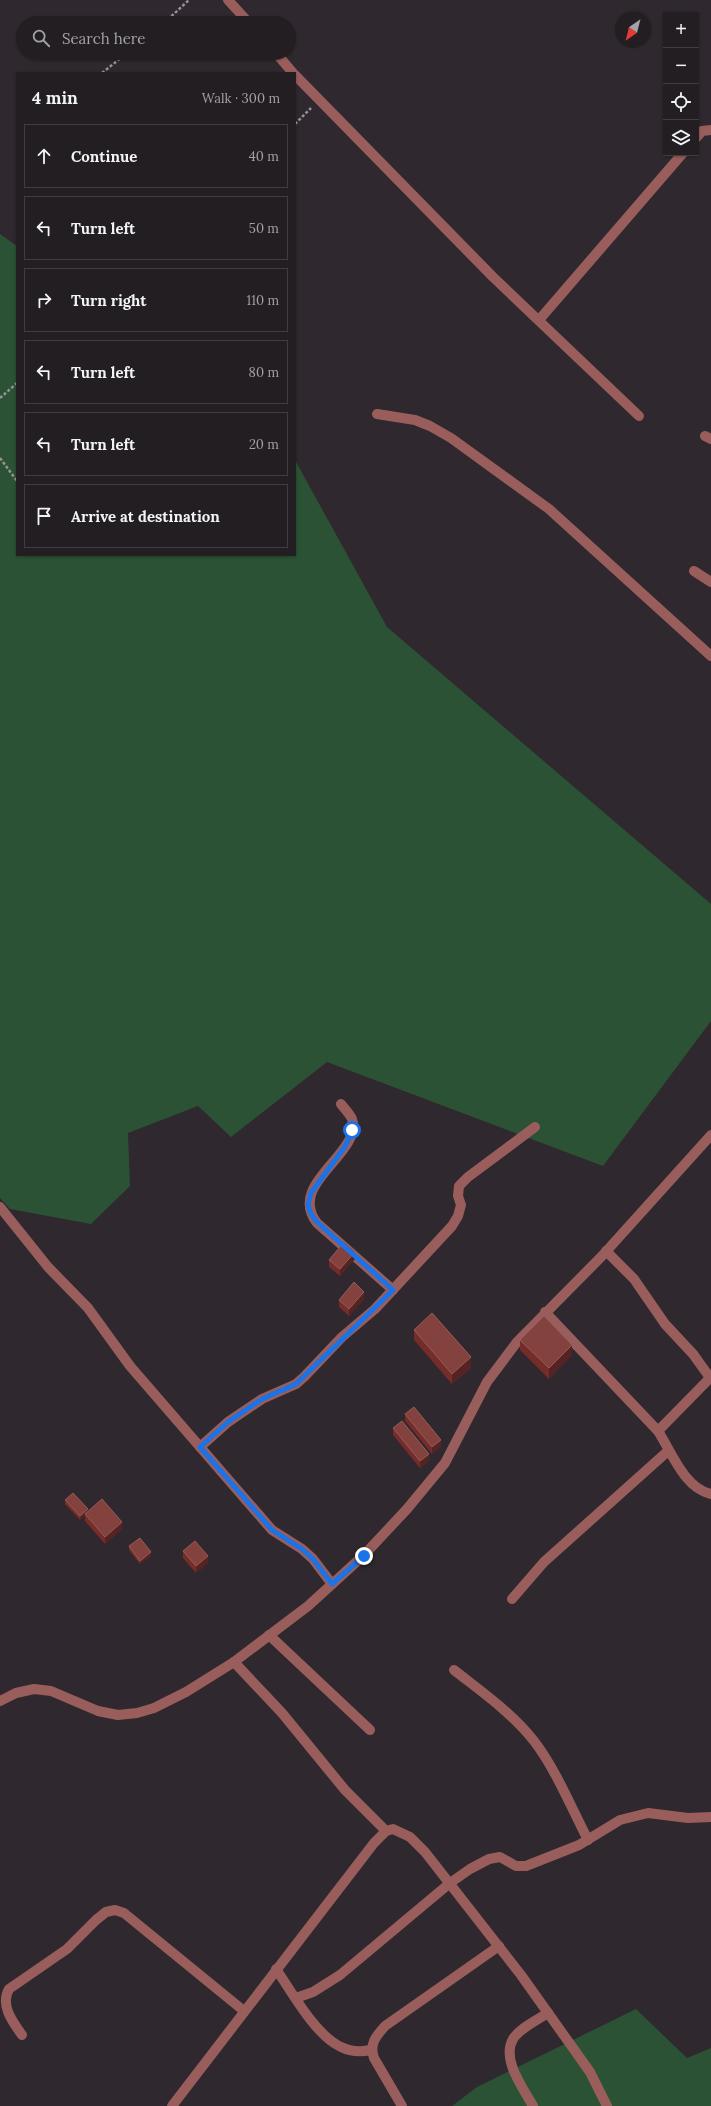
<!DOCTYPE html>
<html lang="en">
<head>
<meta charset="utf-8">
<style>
	:root { --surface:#231e22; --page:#2f2b2f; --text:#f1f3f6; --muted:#a3a2a5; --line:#403c40 }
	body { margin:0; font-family:Lora,serif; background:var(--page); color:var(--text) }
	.controls { position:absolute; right:12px; top:12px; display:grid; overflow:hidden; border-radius:0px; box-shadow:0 1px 3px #0004 }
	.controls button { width:36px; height:36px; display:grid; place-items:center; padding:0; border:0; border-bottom:1px solid var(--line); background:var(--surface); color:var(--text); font:20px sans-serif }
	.compass { position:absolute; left:615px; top:12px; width:36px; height:36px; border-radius:50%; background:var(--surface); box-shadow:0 1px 3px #0004; rotate:215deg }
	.stop { position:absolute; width:12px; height:12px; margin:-9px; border:3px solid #1a73e8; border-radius:50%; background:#fff }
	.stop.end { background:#1a73e8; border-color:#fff; box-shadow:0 1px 4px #0008 }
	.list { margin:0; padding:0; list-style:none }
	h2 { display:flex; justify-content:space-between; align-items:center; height:52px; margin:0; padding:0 16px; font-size:17px }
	h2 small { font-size:13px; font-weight:400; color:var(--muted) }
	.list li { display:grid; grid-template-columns:26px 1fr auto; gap:12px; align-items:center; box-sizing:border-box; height:64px; margin:0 8px 8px; padding:0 8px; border:1px solid var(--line); border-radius:0px }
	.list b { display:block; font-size:15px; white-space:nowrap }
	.list em { font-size:13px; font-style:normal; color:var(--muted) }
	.icon { flex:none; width:22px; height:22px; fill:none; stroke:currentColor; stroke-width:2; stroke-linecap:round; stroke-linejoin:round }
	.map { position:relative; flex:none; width:711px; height:2106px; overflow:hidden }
	.search { position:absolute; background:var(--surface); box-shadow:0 1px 3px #0004; left:16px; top:16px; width:280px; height:44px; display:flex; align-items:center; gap:10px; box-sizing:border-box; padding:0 14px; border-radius:22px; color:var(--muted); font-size:15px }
	.panel { position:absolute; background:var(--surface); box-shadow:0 1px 3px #0004; left:16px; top:72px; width:280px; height:484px; border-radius:0px }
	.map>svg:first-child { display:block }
</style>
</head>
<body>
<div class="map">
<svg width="711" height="2106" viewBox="0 0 711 2106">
	<rect width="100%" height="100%" fill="#2f282e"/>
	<!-- green -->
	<g fill="#2b5234">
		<polygon points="0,234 17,246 17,555 295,555 295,460 387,627 711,904 711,1021 603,1166 327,1062 231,1137 198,1106 128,1133 130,1186 91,1224 10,1209 0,1198"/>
		<polygon points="636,2009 687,2058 711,2048 711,2106 452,2106 477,2087"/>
	</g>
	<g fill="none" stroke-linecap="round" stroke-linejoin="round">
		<!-- path -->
		<g stroke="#979196" stroke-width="2.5" stroke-dasharray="3 2" stroke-linecap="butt">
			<polyline points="164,23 189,0"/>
			<polyline points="102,73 127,53"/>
			<polyline points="295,124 311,108"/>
			<polyline points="0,398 17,383"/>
			<polyline points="0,458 17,481"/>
		</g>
		<!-- minor -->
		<g stroke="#995e5b" stroke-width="10">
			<polyline points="228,0 249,23"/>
			<polyline points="276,53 293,73"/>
			<polyline points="295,75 493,277 639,416"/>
			<polyline points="696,138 702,131 711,130"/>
			<polyline points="539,320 683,153"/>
			<polyline points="377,414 415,420 430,426 451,438 549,509 711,656"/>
			<polyline points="705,436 711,439"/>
			<polyline points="694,571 711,582"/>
			<path d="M341 1104C344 1108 350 1114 352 1119 363 1154 286 1183 317 1223L393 1290"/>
			<polyline points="0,1207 48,1267 88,1308 130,1366 272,1530 302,1549 313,1559 332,1584"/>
			<polyline points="606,1251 634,1279 665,1324 693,1354 711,1379"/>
			<path d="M545 1312 658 1431C671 1451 684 1488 711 1494"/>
			<polyline points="658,1431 710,1378"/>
			<polyline points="200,1447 228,1422 262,1399 296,1384 304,1377 342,1337 375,1309 452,1226 458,1216 461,1205 458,1196 459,1186 468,1177 535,1127"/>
			<polyline points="512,1599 544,1562 668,1451"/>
			<polyline points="269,1635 370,1730"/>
			<polyline points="234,1662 282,1713 345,1790 386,1831"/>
			<path d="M454 1670C482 1692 512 1713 534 1741 555 1768 572 1809 588 1840"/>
			<polyline points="0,1701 16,1693 34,1689 51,1691 98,1711 118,1715 137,1713 154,1708 186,1692 234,1662 308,1606 364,1555 407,1509 445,1463 487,1382 517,1342 602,1256 711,1135"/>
			<path d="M276 1969C292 1992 315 2035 341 2047 351 2052 361 2052 371 2050"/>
			<polyline points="296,1998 313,1992 340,1975 450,1883 470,1869 489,1859 500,1857 516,1866 526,1866 579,1845 620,1820 648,1813 688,1818 711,1817"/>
			<path d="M22 2035C12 2021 0 2005 9 1989L67 1949 96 1920 106 1912 115 1910 124 1913 244 2011"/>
			<polyline points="172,2106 374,1843 386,1831 393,1829 410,1837 425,1852 521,1975 590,2072 607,2106"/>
			<path d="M402 2106 374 2058C369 2044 376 2036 385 2026L499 1946"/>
			<path d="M533 2106C524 2089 501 2060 513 2039 520 2028 537 2020 548 2013"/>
		</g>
	</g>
	<!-- wall -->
	<g fill="#762d29">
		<polygon points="355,1259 340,1276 329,1267 329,1260"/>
		<polygon points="364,1299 349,1316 339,1307 339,1300"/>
		<polygon points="414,1330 471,1368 452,1384 414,1340"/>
		<polygon points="520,1340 572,1355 549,1379 520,1350"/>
		<polygon points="405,1414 441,1447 432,1454 405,1421"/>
		<polygon points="393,1428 429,1461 420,1468 393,1435"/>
		<polygon points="65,1500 88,1512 122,1529 105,1544 85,1521 85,1515 80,1520 65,1504"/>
		<polygon points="129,1546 151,1556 140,1564 129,1550"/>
		<polygon points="183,1551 208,1563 196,1573 183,1558"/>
	</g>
	<!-- shaded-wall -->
	<g fill="#542322">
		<polygon points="355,1252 355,1259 340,1276 340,1269"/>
		<polygon points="364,1292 364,1299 349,1316 349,1309"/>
		<polygon points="572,1345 572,1355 549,1379 549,1368"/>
		<polygon points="471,1357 471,1368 452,1384 452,1374"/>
		<polygon points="441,1440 441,1447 432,1454 432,1447"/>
		<polygon points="429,1454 429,1461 420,1468 420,1461"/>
		<polygon points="88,1509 88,1513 85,1514 85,1515 80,1520 80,1516"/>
		<polygon points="122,1522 122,1529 105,1544 105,1537"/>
		<polygon points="151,1552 151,1556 140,1564 140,1561"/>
		<polygon points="208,1556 208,1563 196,1573 196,1566"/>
	</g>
	<!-- building -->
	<g fill="#83423e" stroke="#945c5a">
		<polygon points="344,1242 355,1252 340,1269 329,1260"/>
		<polygon points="354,1282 364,1292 349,1309 339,1300"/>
		<polygon points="432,1313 471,1357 452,1374 414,1330"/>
		<polygon points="544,1316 572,1345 549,1368 520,1340"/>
		<polygon points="414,1407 441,1440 432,1447 405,1414"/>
		<polygon points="402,1421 429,1454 420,1461 393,1428"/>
		<polygon points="73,1493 88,1509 80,1516 65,1500"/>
		<polygon points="102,1499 122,1522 105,1537 85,1514"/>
		<polygon points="140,1538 151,1552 140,1561 129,1546"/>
		<polygon points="195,1541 208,1556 196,1566 183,1551"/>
	</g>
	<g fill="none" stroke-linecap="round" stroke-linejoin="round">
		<!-- route -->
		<polyline stroke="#1a73e8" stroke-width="5" points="352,1130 346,1145 311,1193 308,1205 311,1214 317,1222 393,1290 296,1384 262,1399 228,1422 200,1447 272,1530 302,1549 313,1559 332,1584 364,1556"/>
	</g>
</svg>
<div class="controls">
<button>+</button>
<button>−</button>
<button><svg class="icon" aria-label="locate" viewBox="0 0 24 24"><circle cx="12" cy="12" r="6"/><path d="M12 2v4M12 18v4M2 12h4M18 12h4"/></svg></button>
<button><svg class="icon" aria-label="layers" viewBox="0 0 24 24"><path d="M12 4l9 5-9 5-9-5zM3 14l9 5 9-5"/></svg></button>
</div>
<svg class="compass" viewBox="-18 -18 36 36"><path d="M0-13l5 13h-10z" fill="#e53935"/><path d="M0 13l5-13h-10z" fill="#a3a2a5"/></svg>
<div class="stop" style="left:352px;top:1130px"></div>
<div class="stop end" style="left:364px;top:1556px"></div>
<div class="search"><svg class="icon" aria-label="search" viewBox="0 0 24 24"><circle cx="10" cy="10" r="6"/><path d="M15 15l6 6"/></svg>Search here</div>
<section class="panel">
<h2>4 min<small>Walk · 300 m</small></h2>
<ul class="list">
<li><svg class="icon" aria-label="ahead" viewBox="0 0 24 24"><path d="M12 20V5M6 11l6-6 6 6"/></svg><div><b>Continue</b></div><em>40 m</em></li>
<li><svg class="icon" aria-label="left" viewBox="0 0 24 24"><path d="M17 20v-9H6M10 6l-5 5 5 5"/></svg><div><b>Turn left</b></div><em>50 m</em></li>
<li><svg class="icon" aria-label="right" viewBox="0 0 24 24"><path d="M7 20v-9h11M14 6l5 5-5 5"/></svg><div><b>Turn right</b></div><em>110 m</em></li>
<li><svg class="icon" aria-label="left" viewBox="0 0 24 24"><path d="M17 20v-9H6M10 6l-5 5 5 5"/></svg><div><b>Turn left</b></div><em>80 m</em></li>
<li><svg class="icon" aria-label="left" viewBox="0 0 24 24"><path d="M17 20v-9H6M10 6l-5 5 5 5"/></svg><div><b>Turn left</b></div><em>20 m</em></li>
<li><svg class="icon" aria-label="arrive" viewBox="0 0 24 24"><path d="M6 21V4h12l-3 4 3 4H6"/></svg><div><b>Arrive at destination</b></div></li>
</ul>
</section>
</div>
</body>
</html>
